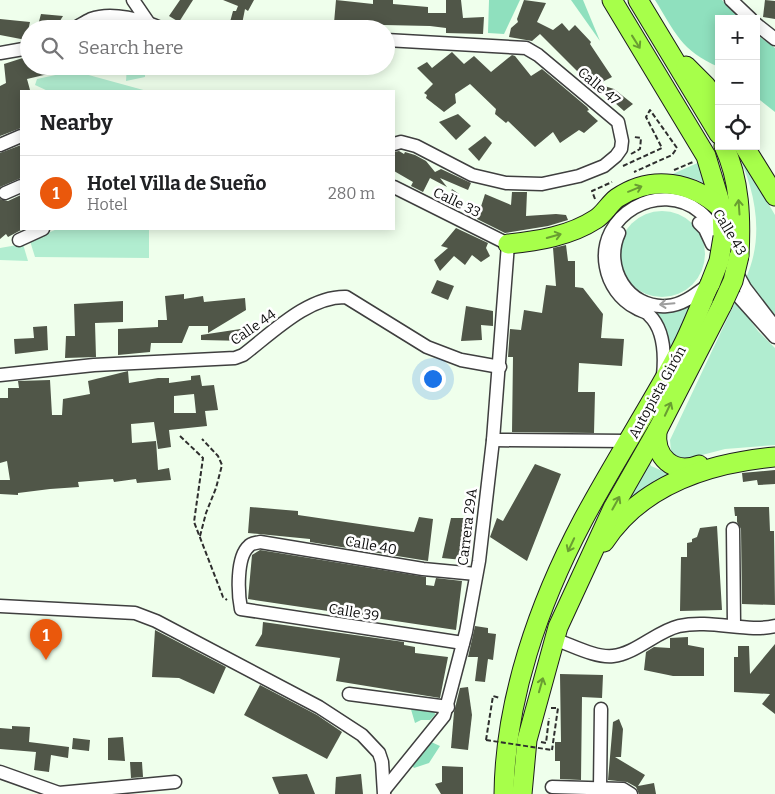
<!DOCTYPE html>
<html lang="en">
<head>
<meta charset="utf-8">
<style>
	:root { --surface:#fff; --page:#f6f6f6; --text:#202124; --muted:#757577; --line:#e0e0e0; --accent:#ea580c }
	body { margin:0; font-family:Bitter,serif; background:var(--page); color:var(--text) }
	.controls { position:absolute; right:15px; top:15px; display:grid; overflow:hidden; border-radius:0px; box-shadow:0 2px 12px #0003 }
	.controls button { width:45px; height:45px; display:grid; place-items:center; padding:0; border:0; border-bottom:1px solid var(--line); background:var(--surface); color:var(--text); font:25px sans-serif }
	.you { position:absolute; left:432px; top:378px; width:18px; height:18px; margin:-12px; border:4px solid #fff; border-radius:50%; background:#1a73e8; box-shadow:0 0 0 8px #1a73e833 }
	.badge { display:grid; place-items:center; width:32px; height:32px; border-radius:50%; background:var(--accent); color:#fff; font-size:16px; font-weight:700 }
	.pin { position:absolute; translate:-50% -41px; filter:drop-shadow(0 1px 2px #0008) }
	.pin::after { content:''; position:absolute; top:26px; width:18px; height:15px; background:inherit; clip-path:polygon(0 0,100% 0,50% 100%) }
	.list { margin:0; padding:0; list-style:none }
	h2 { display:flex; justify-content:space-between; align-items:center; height:65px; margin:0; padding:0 20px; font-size:21px }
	h2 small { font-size:16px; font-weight:400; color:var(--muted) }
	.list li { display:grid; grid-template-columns:32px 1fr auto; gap:15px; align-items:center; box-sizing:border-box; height:75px; padding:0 20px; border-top:1px solid var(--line) }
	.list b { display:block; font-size:19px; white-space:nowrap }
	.list p { margin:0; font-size:16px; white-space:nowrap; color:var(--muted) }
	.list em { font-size:16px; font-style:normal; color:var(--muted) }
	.icon { flex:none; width:28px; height:28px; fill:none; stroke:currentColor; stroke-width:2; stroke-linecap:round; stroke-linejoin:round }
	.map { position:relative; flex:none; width:775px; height:794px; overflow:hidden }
	.search { position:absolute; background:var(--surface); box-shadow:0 2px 12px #0003; left:20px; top:20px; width:375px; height:55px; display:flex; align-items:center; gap:12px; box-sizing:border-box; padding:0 18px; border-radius:28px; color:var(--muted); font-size:19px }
	.panel { position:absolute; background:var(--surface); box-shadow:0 2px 12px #0003; left:20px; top:90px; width:375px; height:140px; border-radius:0px }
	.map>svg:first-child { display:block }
</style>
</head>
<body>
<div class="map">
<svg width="775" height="794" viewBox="0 0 775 794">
	<rect width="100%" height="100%" fill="#efffec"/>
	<!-- green -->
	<g fill="#b1edd0">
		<polygon points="127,66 145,66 145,77 126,81"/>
		<polygon points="74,71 147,91 48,91 35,85 37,79"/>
		<path d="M734 146 775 215V318L745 280C766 236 755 187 734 146Z"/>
		<polygon points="702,161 709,186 695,179 666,177"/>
		<circle cx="662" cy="254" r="43"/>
		<polygon points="57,229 149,229 149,258 35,257 30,241"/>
		<polygon points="23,244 28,261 0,260 0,248"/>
		<polygon points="698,298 669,354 653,311"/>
		<polygon points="736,300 758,331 775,348 775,445 725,449 683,460 671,452 670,440"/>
		<polygon points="648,458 651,466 672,475 613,522"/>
	</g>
	<!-- forest -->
	<g fill="#8fe0be">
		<polygon points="489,0 520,0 504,34 488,33"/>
		<polygon points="571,0 583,0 600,41"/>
		<path d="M655 0H722L740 19H719V67C681 51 675 32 655 0Z"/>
		<polygon points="756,34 775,48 775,112 756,97"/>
		<polygon points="410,706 434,707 435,715 430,720 421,720 415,723"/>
		<polygon points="429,741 440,746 429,763 414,768 410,763 415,757 423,754 422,749"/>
	</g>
	<!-- building -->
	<g fill="#505648" fill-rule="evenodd">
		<polygon points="180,0 193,0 179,22 169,16"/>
		<polygon points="223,0 254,0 248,11 245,9 242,24 230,22 233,11 236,11 238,6"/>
		<polygon points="336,0 373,4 373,0 393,0 393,4 428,7 428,13 446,13 446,0 461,0 463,18 484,17 483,34 446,33 446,28 430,26 384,25 357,22 357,25 334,23"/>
		<polygon points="524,0 546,3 537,22 553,30 562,23 569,31 575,25 591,42 590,44 612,77 598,84 614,89 633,104 624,111 595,85 593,87 540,34 532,41 509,37 511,28 518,22 517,19"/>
		<polygon points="765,0 775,1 775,19 763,17"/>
		<polygon points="41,14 63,16 55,29 37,29"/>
		<polygon points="0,19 30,22 26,40 0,35"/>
		<polygon points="452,52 464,64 474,56 491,72 512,55 515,56 531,76 542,69 587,107 589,110 587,111 598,121 584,133 579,130 560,143 553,132 535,147 508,121 506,123 495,114 496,109 470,84 455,94 456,103 444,112 426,98 427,95 424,93 433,84 417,68 427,62 432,68"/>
		<polygon points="29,56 29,66 65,66 65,70 27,79 30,90 21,91 21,128 0,136 0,86 6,83 4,64"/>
		<polygon points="458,114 471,126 456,140 439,122"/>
		<polygon points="485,136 492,143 479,161 468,149"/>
		<polygon points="21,145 21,178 0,187 0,153"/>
		<polygon points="399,151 404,154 405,152 415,155 426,161 435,172 441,169 471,183 468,190 440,178 447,187 430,178 423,192 411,186 413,182 394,171 394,152"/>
		<polygon points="452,189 459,194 456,209 445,203"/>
		<polygon points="512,192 527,192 526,216 556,214 566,215 568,220 548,226 505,233 477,219 485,194 511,205"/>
		<polygon points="21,195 21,230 8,237 6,234 0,239 0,199 8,201"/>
		<polygon points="456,228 488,243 486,248 490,256 481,262 472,255 465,265 454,256 440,271 434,260 448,248 441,246"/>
		<polygon points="566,245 568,261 575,261 575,287 583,288 603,314 601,338 624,339 622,366 579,363 578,392 595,392 594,433 512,432 513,357 508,357 510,329 521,330 524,310 542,313 546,285 556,286 553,248"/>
		<polygon points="437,280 454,286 448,300 431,293"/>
		<polygon points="184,294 184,299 203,296 204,302 245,298 246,310 208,333 208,326 189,326 182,343 151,343 150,352 118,355 118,329 158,327 158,320 167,320 165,296"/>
		<polygon points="123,301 123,322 95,323 96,357 65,358 66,336 75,336 74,304"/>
		<polygon points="466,306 493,311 493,326 481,325 482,340 461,341"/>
		<polygon points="47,326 48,350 15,354 14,339 34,338 33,327"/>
		<polygon points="247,328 246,341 201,340 201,335"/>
		<path d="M128 371 129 383 158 378H169V383L191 380V376L200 375 202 386 214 385 218 410 205 411 207 426 169 430 171 447 158 449 154 422 131 424 132 443 156 441 158 470 169 468 171 480 137 483 136 479 114 482 113 479 78 482 79 487 50 489 18 493V495L0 494V480H10L7 461 0 463V398H8V388H19L18 381 50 380 52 415H62L63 399 90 394 88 381ZM194 394 196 413H174V396Z"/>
		<polygon points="535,464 561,474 527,561 490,537 497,518 503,521"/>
		<polygon points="775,470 775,484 758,485 757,480 743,482 742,473"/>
		<polygon points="250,507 298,511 298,515 414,532 419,517 433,519 428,561 310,542 310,539 248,533"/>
		<polygon points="734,507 769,507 770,531 774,531 775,605 742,604 741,529 737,522 737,516 735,516"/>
		<polygon points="451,518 468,518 467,528 471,528 470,539 466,539 463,560 442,558"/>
		<polygon points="717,526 722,610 680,611 681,557 687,557 687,543 692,542 692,539 697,537 700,528"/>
		<polygon points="260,550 426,577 426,585 434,586 436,578 462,581 456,630 248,599 252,555"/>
		<polygon points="263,622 404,642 404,645 415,647 415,653 448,657 440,698 336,681 340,658 255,646 262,634"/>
		<polygon points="475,626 488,628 488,633 496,634 493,660 488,659 485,682 475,681 478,657 468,657"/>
		<polygon points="155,630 226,667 214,694 179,678 152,677"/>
		<polygon points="688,637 688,645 704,648 704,676 673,676 644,670 646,652 654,647 670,648 670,638"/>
		<polygon points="775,644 775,714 762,704 770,694 734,692 734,657 738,657 738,646 749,646 750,674"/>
		<polygon points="560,674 603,675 602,698 582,697 581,780 560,779 560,761 555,761 555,742 561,742"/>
		<polygon points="260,685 317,715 342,732 327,759 244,715"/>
		<polygon points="468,687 472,715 468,750 451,748 454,712 460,688"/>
		<polygon points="619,719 623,729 621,757 615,757 645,775 638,786 654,783 656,794 639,794 636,787 627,782 608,780 613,722"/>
		<polygon points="12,726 30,727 29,742 69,747 68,758 51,755 49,772 34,770 36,752 0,749 0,728 12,729"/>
		<polygon points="123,737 125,761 108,760 108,738"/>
		<polygon points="73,738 90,740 89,751 72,749"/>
		<polygon points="130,762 142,762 143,777 131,778"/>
		<polygon points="442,766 463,767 463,794 441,794 435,784 442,782"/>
		<polygon points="307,774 315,794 279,794 272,777"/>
		<polygon points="361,774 363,794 335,794 336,777"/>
	</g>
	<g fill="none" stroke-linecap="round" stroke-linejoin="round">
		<defs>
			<g id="minor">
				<polyline points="133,0 148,22"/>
				<polyline points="731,0 751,19"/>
				<polyline points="756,24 775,39"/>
				<path d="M73 29C79 26 85 22 91 19 112 11 143 20 163 29"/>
				<polyline points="386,40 526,48 538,55 618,122 622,141 621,149 616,156 604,166 579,176 542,184 506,183 472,175 416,146 401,142 394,144"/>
				<polyline points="0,53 29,48"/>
				<polyline points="0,145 21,136"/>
				<polyline points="5,193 21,186"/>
				<polyline points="699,223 705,229 712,244"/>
				<path d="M619 233C603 267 628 309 667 306 683 305 696 294 708 285"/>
				<polyline points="19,240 43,229"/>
				<polyline points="734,268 745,288 775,327"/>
				<polyline points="740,298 775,337"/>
				<path d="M0 375 94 365 235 358 243 355C272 333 308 296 346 297L427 347 461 360 500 367"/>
				<path d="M663 376C665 356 665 330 649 315 646 311 640 311 636 308 620 300 609 284 606 267 596 215 660 179 700 212 710 220 716 232 722 243"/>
				<polyline points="493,440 629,441"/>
				<polyline points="733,529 734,625"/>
				<polyline points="0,606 135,613 156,621 319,707 362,735 379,753 382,762 384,794"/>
				<path d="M554 639C572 645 595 658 613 656 635 654 657 631 679 626 711 619 748 633 775 626"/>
				<path d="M463 643 241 609C238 594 236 557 249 546 251 543 257 543 260 542L423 569 476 574"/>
				<polyline points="349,694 448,707"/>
				<polyline points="0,772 59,793 175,782"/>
				<polyline points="552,787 623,789 631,794"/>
				<polyline points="600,788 601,709"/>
				<polyline points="385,789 444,716 466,632 479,561 493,440 508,244 394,187"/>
			</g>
			<g id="highway">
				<polyline points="612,0 706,156 722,209 723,237"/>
				<polyline points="638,0 719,134"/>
				<polyline points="686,66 706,86 719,105"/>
				<path d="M724 146C740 180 741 219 739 256"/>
				<polyline points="744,146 775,196"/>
				<path d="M508 244C538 241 570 236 596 219 604 214 609 204 617 198 652 174 693 182 722 209"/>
				<path d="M657 431C654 457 673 475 699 465"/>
				<path d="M604 542C642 484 710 463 775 457"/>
				<path d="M504 794C505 700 539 603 583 520 614 462 650 407 681 349 692 328 700 305 710 284"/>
				<polyline points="522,794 527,740 558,627 613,508 657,431 722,305"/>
			</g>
		</defs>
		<!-- minor casing -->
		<use href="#minor" stroke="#3f3f3f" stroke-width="15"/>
		<!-- highway casing -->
		<use href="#highway" stroke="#1d1d1d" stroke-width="21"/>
		<!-- path -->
		<g stroke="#2e2e2e" stroke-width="2" stroke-dasharray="5 2.5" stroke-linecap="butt">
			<polyline points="631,154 640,149 641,138 634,137"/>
			<polyline points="623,166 662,148 646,117 650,110 677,148 672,155 634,172"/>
			<polyline points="674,170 693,162"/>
			<polyline points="595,199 592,191 612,182"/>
			<polyline points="180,436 203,458 194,522 223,597 227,600"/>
			<polyline points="200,536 206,513 216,488 222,465 218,456 202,439"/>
			<polyline points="551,708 558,708 552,750"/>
			<polyline points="486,740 493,696 500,698"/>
			<polyline points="541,742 546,743 549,718"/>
		</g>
		<!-- minor -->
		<use href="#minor" stroke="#fff" stroke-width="12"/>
		<!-- highway -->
		<use href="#highway" stroke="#a7ff4a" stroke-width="19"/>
		<defs>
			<g id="highway-bridge">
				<polyline points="710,284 719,261 723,237"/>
				<polyline points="722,305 733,281 739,256"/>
			</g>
		</defs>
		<!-- highway-bridge casing -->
		<use href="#highway-bridge" stroke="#1d1d1d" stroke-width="21" stroke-linecap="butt"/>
		<!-- path-bridge -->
		<polyline stroke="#2e2e2e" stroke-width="2" stroke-dasharray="5 2.5" stroke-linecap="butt" points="486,740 552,750"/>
		<!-- highway-bridge -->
		<use href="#highway-bridge" stroke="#a7ff4a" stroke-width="19"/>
	</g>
	<!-- one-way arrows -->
	<defs><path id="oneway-shaft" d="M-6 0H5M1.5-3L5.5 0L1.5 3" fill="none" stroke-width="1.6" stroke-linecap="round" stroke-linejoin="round" transform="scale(1.25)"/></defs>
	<g stroke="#699e31">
		<use href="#oneway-shaft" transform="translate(636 42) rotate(58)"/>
		<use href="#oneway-shaft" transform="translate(635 189) rotate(-22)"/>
		<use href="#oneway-shaft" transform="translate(739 207) rotate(-94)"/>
		<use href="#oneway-shaft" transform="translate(554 236) rotate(-16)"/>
		<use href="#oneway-shaft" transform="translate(668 409) rotate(-65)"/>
		<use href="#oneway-shaft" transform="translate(616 503) rotate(-61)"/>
		<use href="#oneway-shaft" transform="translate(571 545) rotate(115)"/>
		<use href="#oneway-shaft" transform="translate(541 685) rotate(-74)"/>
	</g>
	<use stroke="#9e9e9e" href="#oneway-shaft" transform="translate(667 304) rotate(175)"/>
	<g text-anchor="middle" stroke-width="5" stroke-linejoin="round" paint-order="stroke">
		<!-- street labels -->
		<g font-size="14" fill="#0c0c0c" stroke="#fff">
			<text transform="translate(599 86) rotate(40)" y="5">Calle 47</text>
			<text transform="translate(457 202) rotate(26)" y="5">Calle 33</text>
			<text transform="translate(730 232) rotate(59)" y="5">Calle 43</text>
			<text transform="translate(253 327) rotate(-35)" y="5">Calle 44</text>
			<text transform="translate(657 392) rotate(-61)" y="5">Autopista Girón</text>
			<text transform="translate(467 527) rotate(-83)" y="5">Carrera 29A</text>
			<text transform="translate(371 545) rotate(10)" y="5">Calle 40</text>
			<text transform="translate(354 612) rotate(9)" y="5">Calle 39</text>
		</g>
	</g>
</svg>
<div class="controls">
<button>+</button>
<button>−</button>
<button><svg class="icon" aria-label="locate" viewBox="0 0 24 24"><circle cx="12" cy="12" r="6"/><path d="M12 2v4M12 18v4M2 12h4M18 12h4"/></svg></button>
</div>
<div class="you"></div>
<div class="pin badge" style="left:46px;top:660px">1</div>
<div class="search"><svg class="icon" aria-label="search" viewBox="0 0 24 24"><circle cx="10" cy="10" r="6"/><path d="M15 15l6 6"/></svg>Search here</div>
<section class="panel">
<h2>Nearby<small></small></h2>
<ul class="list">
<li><span class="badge">1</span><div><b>Hotel Villa de Sueño</b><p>Hotel</p></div><em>280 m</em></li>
</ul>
</section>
</div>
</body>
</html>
